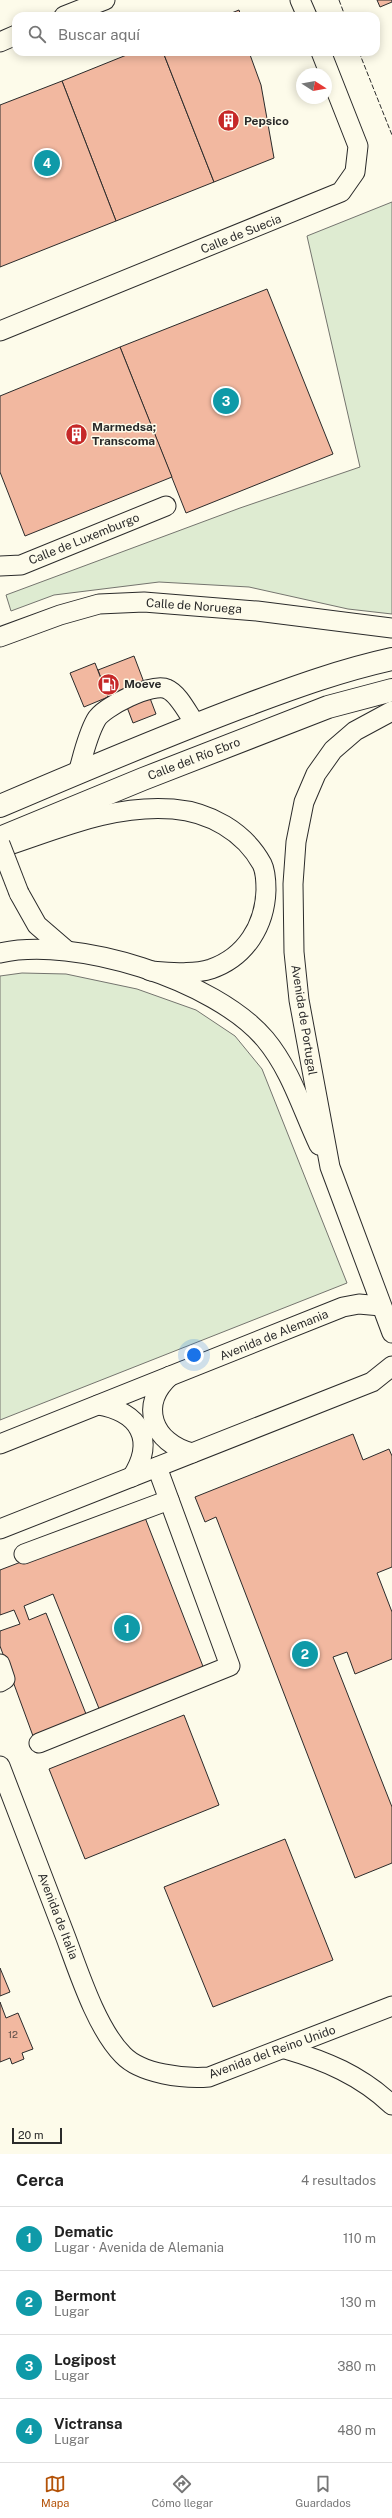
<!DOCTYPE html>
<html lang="es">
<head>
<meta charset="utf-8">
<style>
	:root { --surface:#fff; --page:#f2f2f2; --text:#222; --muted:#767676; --line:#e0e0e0; --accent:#b45309 }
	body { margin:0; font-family:"Public Sans",sans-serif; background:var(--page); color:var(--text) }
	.compass { position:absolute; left:296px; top:68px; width:36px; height:36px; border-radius:50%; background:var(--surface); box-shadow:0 2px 10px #0003; rotate:101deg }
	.scale { position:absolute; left:12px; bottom:10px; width:50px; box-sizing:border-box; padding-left:4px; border:2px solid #2b2b2b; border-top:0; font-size:11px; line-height:14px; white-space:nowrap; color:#2b2b2b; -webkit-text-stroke:3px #fdfbea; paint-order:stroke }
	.you { position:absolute; left:194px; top:1355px; width:14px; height:14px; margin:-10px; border:3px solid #fff; border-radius:50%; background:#1a73e8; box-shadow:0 0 0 6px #1a73e833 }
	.badge { display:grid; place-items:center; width:26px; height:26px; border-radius:50%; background:var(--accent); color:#fff; font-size:13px; font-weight:700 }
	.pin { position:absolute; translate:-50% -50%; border:2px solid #fff; box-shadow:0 1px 4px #0006 }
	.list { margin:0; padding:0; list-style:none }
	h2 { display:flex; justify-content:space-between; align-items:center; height:52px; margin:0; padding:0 16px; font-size:17px }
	h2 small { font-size:13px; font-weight:400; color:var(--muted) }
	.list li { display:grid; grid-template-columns:26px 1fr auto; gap:12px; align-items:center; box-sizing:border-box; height:64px; padding:0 16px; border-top:1px solid var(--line) }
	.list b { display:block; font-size:15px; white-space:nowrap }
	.list p { margin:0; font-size:13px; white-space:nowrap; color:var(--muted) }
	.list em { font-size:13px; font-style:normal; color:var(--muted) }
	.icon { flex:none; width:22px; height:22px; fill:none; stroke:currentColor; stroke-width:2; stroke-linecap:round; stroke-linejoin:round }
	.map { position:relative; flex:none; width:392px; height:2154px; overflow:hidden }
	.search { position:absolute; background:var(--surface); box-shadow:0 2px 10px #0003; left:12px; right:12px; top:12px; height:44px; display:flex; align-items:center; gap:10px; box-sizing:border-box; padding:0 14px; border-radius:12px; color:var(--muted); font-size:15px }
	.sheet { height:308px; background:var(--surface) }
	nav { display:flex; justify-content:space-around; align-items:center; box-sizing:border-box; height:56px; border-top:1px solid var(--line); background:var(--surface); font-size:11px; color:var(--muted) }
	nav a { display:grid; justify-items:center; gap:2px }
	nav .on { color:var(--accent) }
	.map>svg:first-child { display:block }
</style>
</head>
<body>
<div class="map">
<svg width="392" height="2154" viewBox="0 0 392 2154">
	<rect width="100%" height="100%" fill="#fdfbea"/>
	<!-- green -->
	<g fill="#deebd1" stroke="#74746e">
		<polygon points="392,202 392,614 348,609 249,587 159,582 54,595 11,611 6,595 240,508 360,467 307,236"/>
		<polygon points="22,973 66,974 137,989 196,1010 235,1036 262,1069 347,1283 0,1420 0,976"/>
	</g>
	<!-- building -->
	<g fill="#f2b8a0" stroke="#2b2b2b">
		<polygon points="377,0 392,0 392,2 380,7"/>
		<polygon points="239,10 241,16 224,16"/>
		<polygon points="134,52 163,52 214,182 116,221 62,81"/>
		<polygon points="163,52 249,52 261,85 274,158 214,182"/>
		<polygon points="62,81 116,221 0,267 0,105"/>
		<polygon points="267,289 333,454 186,513 120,347"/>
		<polygon points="120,347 172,477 25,536 0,472 0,396"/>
		<polygon points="134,656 156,714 133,723 122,694 106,700 108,697 98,670"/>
		<polygon points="95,663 108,697 84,707 70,673"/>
		<polygon points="353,1434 363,1460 389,1449 392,1456 392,1567 377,1573 392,1612 392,1659 355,1674 347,1652 333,1657 392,1807 392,1863 355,1878 216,1517 205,1522 195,1497"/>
		<polygon points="144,1515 204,1669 100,1711 53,1594 24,1606 29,1620 46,1613 86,1714 33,1736 0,1646 0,1631 20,1624 14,1610 0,1615 0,1570"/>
		<polygon points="184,1715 219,1805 85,1859 49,1769"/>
		<polygon points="285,1839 333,1960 213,2007 164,1887"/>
		<polygon points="0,1968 10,1992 0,1996"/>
		<polygon points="0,2002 6,2018 18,2013 33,2049 22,2053 24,2059 12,2064 10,2058 0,2062"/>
	</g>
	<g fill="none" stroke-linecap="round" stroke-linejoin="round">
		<defs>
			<g id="minor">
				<polyline points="300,0 307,16"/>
				<polyline points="64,16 105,0"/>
				<polyline points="0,42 16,35"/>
				<polyline points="0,331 341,192 355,172 358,146 321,52"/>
				<polyline points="0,566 21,565 166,506"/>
				<polyline points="0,637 60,615 99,604 144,602 257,611 392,628"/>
				<polyline points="392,711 355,731 333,750 316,774 304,802 296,842 293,884 294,952 299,1000 330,1167 392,1333"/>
				<path d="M78 773C83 756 87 736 96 720 103 707 153 682 167 689 179 694 188 714 196 725"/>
				<path d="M0 848C56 830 112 804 173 809 209 812 244 831 262 864 265 870 266 883 266 890 265 925 246 957 211 969 192 975 170 972 150 971"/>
				<polyline points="19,893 37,925 66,950"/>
				<path d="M0 953C75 936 215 980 265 1039 291 1070 302 1109 319 1145"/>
				<path d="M170 1376C138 1405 153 1443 192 1453"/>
				<path d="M98 1405C139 1412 156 1439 132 1477"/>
				<polyline points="0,1444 343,1307 359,1304 381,1306"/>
				<polyline points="0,1529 372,1382 392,1366"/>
				<polyline points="24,1554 169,1500"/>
				<polyline points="0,1664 5,1679 0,1682"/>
				<polyline points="39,1743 230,1666 157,1467"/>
				<path d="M0 1766C22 1823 44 1881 66 1938 79 1973 97 2029 123 2055 141 2074 184 2079 209 2077L392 2006"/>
				<path d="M285 2049C326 2061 360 2075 392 2105"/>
			</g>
			<g id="major">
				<path d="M0 806C82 771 164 736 247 705 295 687 342 670 392 659"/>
				<polyline points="0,838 143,779 328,707 392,690"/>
			</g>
		</defs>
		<!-- minor casing -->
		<use href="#minor" stroke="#2b2b2b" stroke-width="21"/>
		<!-- major casing -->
		<use href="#major" stroke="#2b2b2b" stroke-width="24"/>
		<!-- minor -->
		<use href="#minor" stroke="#fdfbea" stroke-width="19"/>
		<!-- major -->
		<use href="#major" stroke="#fdfbea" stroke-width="22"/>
		<defs>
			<polyline id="minor-bridge" points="0,844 19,893"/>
		</defs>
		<!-- minor-bridge casing -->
		<use href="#minor-bridge" stroke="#2b2b2b" stroke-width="21" stroke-linecap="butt"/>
		<!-- minor-bridge -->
		<use href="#minor-bridge" stroke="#fdfbea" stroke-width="19"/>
		<!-- fence -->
		<g stroke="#2b2b2b" stroke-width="1" stroke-dasharray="5 2" stroke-linecap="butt">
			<polyline points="339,0 345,16"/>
			<polyline points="359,52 392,135"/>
		</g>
	</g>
	<!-- icons -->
	<defs>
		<symbol id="building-disc" viewBox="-11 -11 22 22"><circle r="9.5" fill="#c62828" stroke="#fdfbea"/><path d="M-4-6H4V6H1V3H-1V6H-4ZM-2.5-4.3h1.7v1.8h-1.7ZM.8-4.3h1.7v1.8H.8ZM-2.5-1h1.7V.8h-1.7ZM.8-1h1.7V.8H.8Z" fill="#fff"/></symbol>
		<symbol id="fuel-disc" viewBox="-11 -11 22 22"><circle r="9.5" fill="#c62828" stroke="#fdfbea"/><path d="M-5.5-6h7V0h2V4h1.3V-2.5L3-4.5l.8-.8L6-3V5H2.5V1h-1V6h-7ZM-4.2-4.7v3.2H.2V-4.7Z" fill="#fff"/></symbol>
	</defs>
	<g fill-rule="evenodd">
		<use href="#building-disc" x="216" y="108" width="25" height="25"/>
		<use href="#building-disc" x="64" y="422" width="25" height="25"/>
		<use href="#fuel-disc" x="96" y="672" width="25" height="25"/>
	</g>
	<g text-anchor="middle" stroke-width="3" stroke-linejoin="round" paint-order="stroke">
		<!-- number labels -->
		<g font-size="10" fill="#5d4e48">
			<text x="13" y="2038">12</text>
		</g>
		<!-- poi labels -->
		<g font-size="12" font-weight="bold" fill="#2b2b2b" stroke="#fdfbea" text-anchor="start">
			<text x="244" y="125">Pepsico</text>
			<text x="92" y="431">Marmedsa;<tspan x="92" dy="14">Transcoma</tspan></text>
			<text x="124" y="688">Moeve</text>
		</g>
		<!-- street labels -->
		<g font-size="12" fill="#2b2b2b" stroke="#fdfbea">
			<text transform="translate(241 234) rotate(-22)" y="4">Calle de Suecia</text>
			<text transform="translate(84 539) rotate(-22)" y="4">Calle de Luxemburgo</text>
			<text transform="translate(194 606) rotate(4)" y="4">Calle de Noruega</text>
			<text transform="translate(194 759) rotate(-21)" y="4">Calle del Río Ebro</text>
			<text transform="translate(304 1020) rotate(81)" y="4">Avenida de Portugal</text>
			<text transform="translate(274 1335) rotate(-22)" y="4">Avenida de Alemania</text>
			<text transform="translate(58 1916) rotate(69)" y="4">Avenida de Italia</text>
			<text transform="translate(272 2052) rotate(-20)" y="4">Avenida del Reino Unido</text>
		</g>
	</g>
</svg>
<svg class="compass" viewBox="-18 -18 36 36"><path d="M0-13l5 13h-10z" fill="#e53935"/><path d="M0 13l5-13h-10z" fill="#767676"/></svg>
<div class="scale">20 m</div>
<div class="you"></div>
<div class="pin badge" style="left:127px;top:1628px;background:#0f9aa8">1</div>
<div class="pin badge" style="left:305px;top:1654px;background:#0f9aa8">2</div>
<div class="pin badge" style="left:226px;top:401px;background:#0f9aa8">3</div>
<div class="pin badge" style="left:47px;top:163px;background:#0f9aa8">4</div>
<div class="search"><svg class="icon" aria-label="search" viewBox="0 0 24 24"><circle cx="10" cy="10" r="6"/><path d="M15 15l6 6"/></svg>Buscar aquí</div>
</div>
<section class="sheet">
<h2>Cerca<small>4 resultados</small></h2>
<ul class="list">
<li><span class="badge" style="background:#0f9aa8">1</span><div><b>Dematic</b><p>Lugar · Avenida de Alemania</p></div><em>110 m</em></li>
<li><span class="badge" style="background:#0f9aa8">2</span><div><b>Bermont</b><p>Lugar</p></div><em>130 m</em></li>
<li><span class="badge" style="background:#0f9aa8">3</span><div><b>Logipost</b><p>Lugar</p></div><em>380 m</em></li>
<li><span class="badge" style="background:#0f9aa8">4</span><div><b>Victransa</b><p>Lugar</p></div><em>480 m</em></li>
</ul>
</section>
<nav>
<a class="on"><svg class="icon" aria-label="map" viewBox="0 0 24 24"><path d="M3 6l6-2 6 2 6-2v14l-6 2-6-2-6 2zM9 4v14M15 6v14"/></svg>Mapa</a>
<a><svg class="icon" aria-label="directions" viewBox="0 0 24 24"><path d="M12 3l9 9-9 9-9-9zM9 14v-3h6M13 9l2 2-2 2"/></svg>Cómo llegar</a>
<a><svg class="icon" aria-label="saved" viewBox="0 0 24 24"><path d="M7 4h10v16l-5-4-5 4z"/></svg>Guardados</a>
</nav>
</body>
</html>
